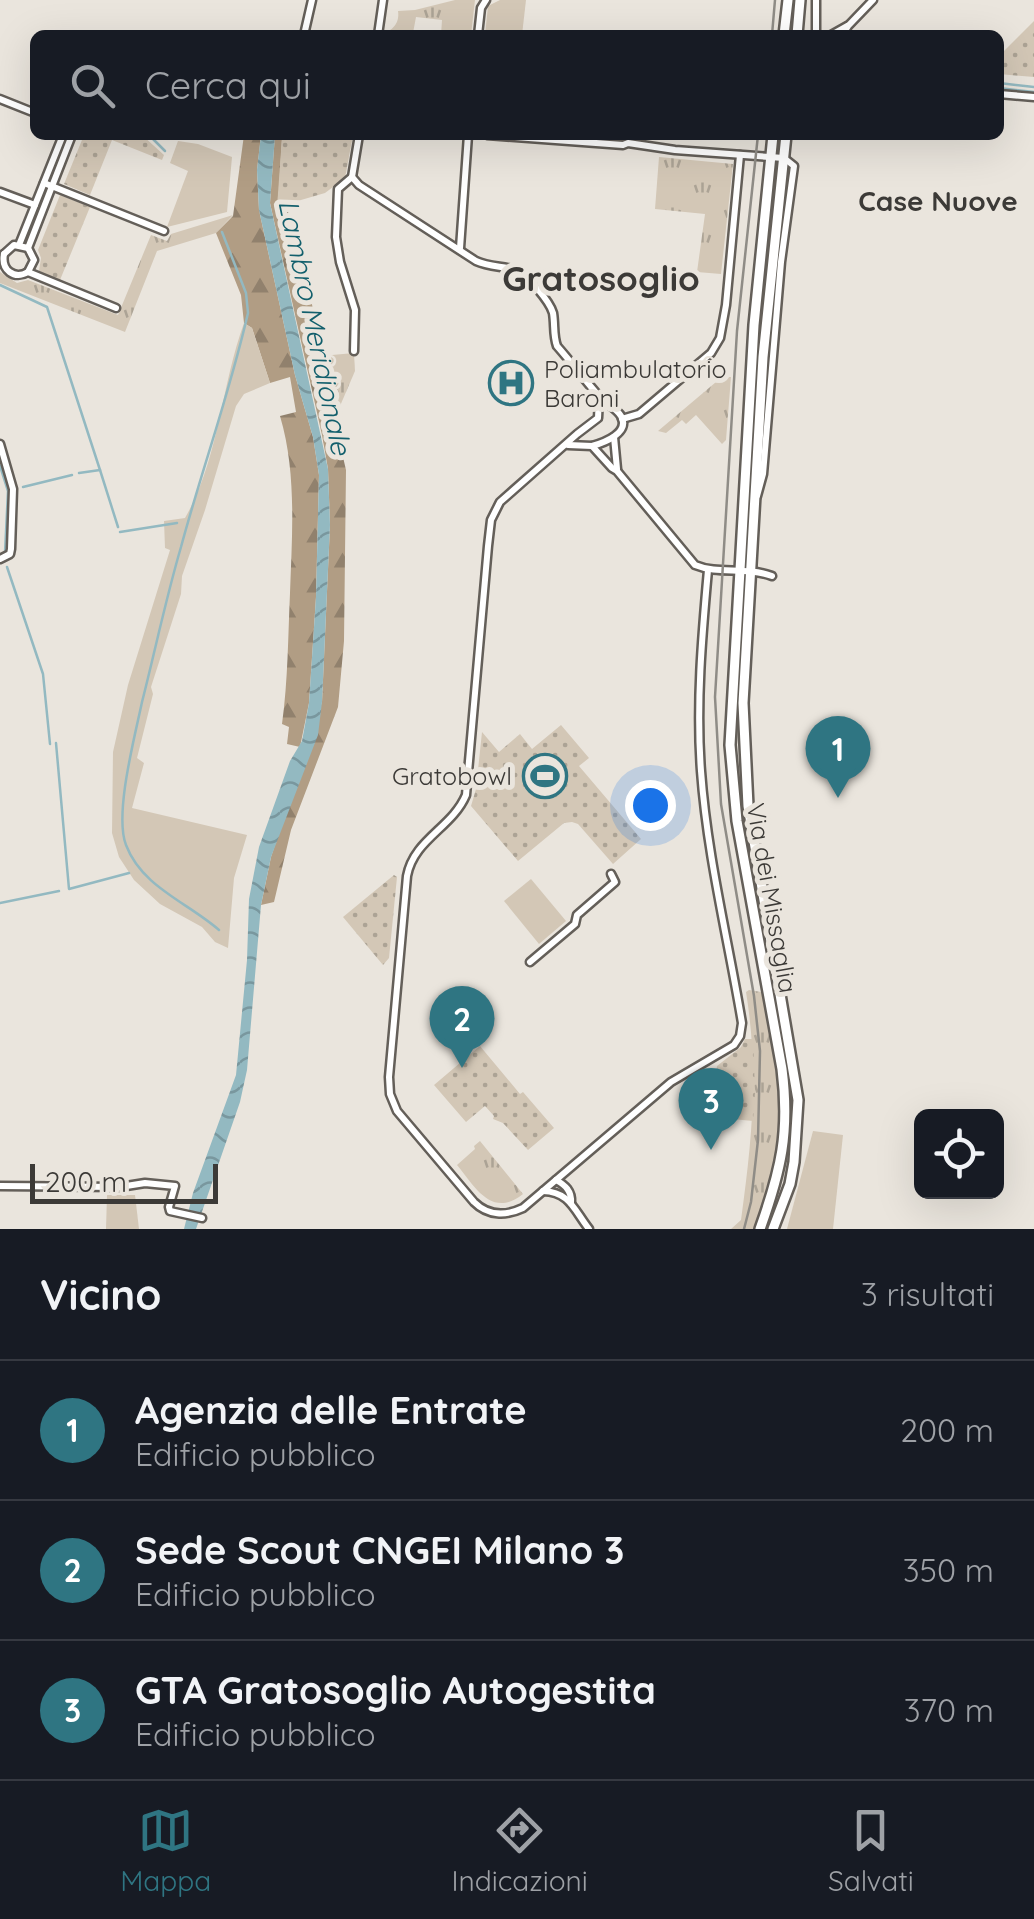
<!DOCTYPE html>
<html lang="it">
<head>
<meta charset="utf-8">
<style>
	:root { --surface:#171b24; --page:#242831; --text:#f1f3f6; --muted:#9ea1a6; --line:#363941; --accent:#2f7582 }
	body { margin:0; font-family:Quicksand,sans-serif; background:var(--page); color:var(--text) }
	.controls { position:absolute; right:30px; bottom:30px; display:grid; overflow:hidden; border-radius:15px; box-shadow:0 10px 40px #0002 }
	.controls button { width:90px; height:90px; display:grid; place-items:center; padding:0; border:0; border-bottom:2px solid var(--line); background:var(--surface); color:var(--text); font:50px sans-serif }
	.scale { position:absolute; left:30px; bottom:25px; width:188px; box-sizing:border-box; padding-left:10px; border:5px solid #3c3a37; border-top:0; font-size:28px; line-height:35px; white-space:nowrap; color:#3c3a37; -webkit-text-stroke:8px #eae5dd; paint-order:stroke }
	.you { position:absolute; left:650px; top:805px; width:35px; height:35px; margin:-25px; border:8px solid #fff; border-radius:50%; background:#1a73e8; box-shadow:0 0 0 15px #1a73e833 }
	.badge { display:grid; place-items:center; width:65px; height:65px; border-radius:50%; background:var(--accent); color:#fff; font-size:32px; font-weight:700 }
	.pin { position:absolute; translate:-50% -82px; filter:drop-shadow(0 2px 5px #0008) }
	.pin::after { content:''; position:absolute; top:52px; width:35px; height:30px; background:inherit; clip-path:polygon(0 0,100% 0,50% 100%) }
	.list { margin:0; padding:0; list-style:none }
	h2 { display:flex; justify-content:space-between; align-items:center; height:130px; margin:0; padding:0 40px; font-size:42px }
	h2 small { font-size:32px; font-weight:400; color:var(--muted) }
	.list li { display:grid; grid-template-columns:65px 1fr auto; gap:30px; align-items:center; box-sizing:border-box; height:140px; padding:0 40px; border-top:2px solid var(--line) }
	.list b { display:block; font-size:38px; white-space:nowrap }
	.list p { margin:0; font-size:32px; white-space:nowrap; color:var(--muted) }
	.list em { font-size:32px; font-style:normal; color:var(--muted) }
	.icon { flex:none; width:55px; height:55px; fill:none; stroke:currentColor; stroke-width:2; stroke-linecap:round; stroke-linejoin:round }
	.map { position:relative; flex:none; width:1034px; height:1229px; overflow:hidden }
	.search { position:absolute; background:var(--surface); box-shadow:0 10px 40px #0002; left:30px; right:30px; top:30px; height:110px; display:flex; align-items:center; gap:25px; box-sizing:border-box; padding:0 35px; border-radius:15px; color:var(--muted); font-size:38px }
	.sheet { height:550px; background:var(--surface) }
	nav { display:flex; justify-content:space-around; align-items:center; box-sizing:border-box; height:140px; border-top:2px solid var(--line); background:var(--surface); font-size:28px; color:var(--muted) }
	nav a { display:grid; justify-items:center; gap:5px }
	nav .on { color:var(--accent) }
	.map>svg:first-child { display:block }
</style>
</head>
<body>
<div class="map">
<svg width="1034" height="1229" viewBox="0 0 1034 1229">
	<defs>
		<pattern id="grass-tufts" width="24" height="20" patternUnits="userSpaceOnUse" patternTransform="scale(2.5)"><rect width="24" height="20" fill="#d3c7b6"/><path d="M3 7l-1-3M5 7V3M7 7l1-3M15 17l-1-3M17 17v-4M19 17l1-3" fill="none" stroke="#aca395"/></pattern>
		<pattern id="forest-firs" width="22" height="20" patternUnits="userSpaceOnUse" patternTransform="scale(2.5)"><rect width="22" height="20" fill="#b19d84"/><path d="M5 1l3.5 6h-7zM16 11l3.5 6h-7z" fill="#91816d"/></pattern>
		<pattern id="park-dots" width="8" height="8" patternUnits="userSpaceOnUse" patternTransform="scale(2.5)"><rect width="8" height="8" fill="#d3c7b6"/><path d="M2 2h.1M6 6h.1" fill="none" stroke="#aca395" stroke-width="1.8" stroke-linecap="round"/></pattern>
		<pattern id="water-waves" width="16" height="10" patternUnits="userSpaceOnUse" patternTransform="scale(2.5)"><rect width="16" height="10" fill="#93b9c1"/><path d="M0 5q4-4 8 0t8 0" fill="none" stroke="#79979e"/></pattern>
	</defs>
	<rect width="100%" height="100%" fill="#eae5dd"/>
	<!-- grass -->
	<g fill="url(#grass-tufts)">
		<path d="M455 0H475L471 35H441L442 20 416 17 413 33 429 35H382C392 30 400 24 398 11L415 10Z"/>
		<polygon points="659,157 733,164 721,274 697,272 705,214 655,209"/>
		<polygon points="233,215 216,233 157,251 125,332 0,283 0,272 17,283 28,280 118,315 151,235 167,241 171,234"/>
		<polygon points="354,353 355,371 337,413 333,413 321,356"/>
		<polygon points="728,377 731,377 726,440 722,444 696,415 686,424 682,420 666,433 658,431 716,382 725,380"/>
		<path d="M749 990 761 992 762 995C772 1049 786 1106 775 1161 770 1184 762 1207 753 1229H731L741 1220C752 1140 759 1072 746 992Z"/>
		<path d="M480 1141 523 1194C492 1219 475 1187 457 1165L475 1149 474 1146Z"/>
	</g>
	<!-- forest -->
	<g fill="url(#forest-firs)">
		<path d="M244 135H261L257 170 259 210 295 375 313 437 319 475 316 597 309 703 300 747 287 744 289 727 282 724C288 680 288 636 290 593 292 534 297 473 280 416L296 412 290 377 270 383 252 328 244 323 241 295 216 233 233 216Z"/>
		<polygon points="275,135 284,135 282,138 278,207 286,205 308,282 327,388 346,470 344,641 338,707 291,830 274,902 261,905 271,857 322,702 330,525 328,469 322,435 270,203"/>
	</g>
	<!-- park -->
	<g fill="url(#park-dots)">
		<polygon points="1034,21 1034,77 999,74 999,56"/>
		<polygon points="84,135 142,135 164,155 162,160 112,140 90,195 64,184"/>
		<polygon points="284,135 353,135 345,178 325,193 277,207 282,138"/>
		<polygon points="60,195 90,207 60,280 39,271 41,258 38,250"/>
		<polygon points="561,725 589,758 579,766 641,839 613,864 578,824 572,822 564,823 518,861 471,806 476,789 482,732 499,752 520,734 532,749"/>
		<polygon points="394,875 397,877 389,958 383,965 343,917"/>
		<polygon points="745,1039 753,1039 755,1092 753,1121 710,1117 717,1066 741,1047"/>
		<polygon points="480,1046 520,1094 523,1092 554,1128 528,1150 503,1123 493,1119 494,1116 485,1106 466,1122 434,1085"/>
	</g>
	<!-- garden -->
	<g fill="#d3c7b6">
		<polygon points="500,0 526,0 522,35 485,35 488,6"/>
		<polygon points="178,141 198,144 232,157 227,212 167,227 188,171 170,163"/>
		<path d="M244 323 252 328 270 383 244 394 236 406 205 510 182 576 181 594 151 687 153 694 137 758 144 763 132 808 247 835 234 878 228 948 215 942 202 927 160 904 134 880 119 857 112 833 113 752 128 685 170 550 165 548 164 521 185 518C219 459 221 386 244 323Z"/>
		<polygon points="531,879 566,921 539,944 504,901"/>
		<polygon points="813,1131 843,1135 833,1229 787,1229"/>
		<polygon points="107,1195 135,1195 139,1229 106,1229"/>
	</g>
	<!-- water -->
	<polygon fill="url(#water-waves)" points="261,135 275,135 270,203 328,469 330,525 322,702 318,735 271,857 261,905 247,1070 240,1102 196,1229 184,1229 193,1193 236,1075 247,960 249,899 259,847 290,761 302,741 309,703 316,597 319,475 313,437 295,375 259,210 257,170"/>
	<g fill="none" stroke-linecap="round" stroke-linejoin="round">
		<!-- stream -->
		<g stroke="#93b9c1" stroke-width="2.5">
			<polyline points="999,83 1034,87"/>
			<polyline points="999,88 1034,92"/>
			<polyline points="149,135 165,151"/>
			<polyline points="0,285 47,307 100,470"/>
			<polyline points="0,466 8,491 5,553"/>
			<polyline points="79,473 100,470 118,527"/>
			<polyline points="23,487 72,475"/>
			<polyline points="120,532 177,523"/>
			<polyline points="0,563 5,561"/>
			<polyline points="7,567 43,674 50,744"/>
			<polyline points="56,743 69,889 129,873"/>
			<polyline points="0,903 59,891"/>
			<path d="M219 930C187 902 142 887 126 845 114 814 135 736 142 702 155 651 166 598 181 547 202 469 230 392 248 313L246 293 222 232"/>
		</g>
		<defs>
			<g id="minor">
				<polyline points="816,0 816,35"/>
				<polyline points="304,35 312,0"/>
				<polyline points="378,35 383,0"/>
				<polyline points="478,35 481,8 486,0"/>
				<polyline points="831,35 847,26"/>
				<polyline points="842,35 848,26 873,0"/>
				<polyline points="999,94 1034,97"/>
				<polyline points="0,99 35,113"/>
				<polyline points="487,135 623,145 628,143 675,150 784,158 794,166 781,262 763,474 757,496"/>
				<path d="M352 177 359 185 476 261C489 267 503 266 516 270 527 274 550 302 553 313 555 325 553 335 557 346 571 362 584 379 598 395 604 402 617 409 621 416 631 433 603 443 592 446"/>
				<polyline points="44,183 164,231"/>
				<polyline points="0,192 35,205"/>
				<polyline points="19,245 63,135"/>
				<polyline points="28,248 72,135"/>
				<polyline points="460,248 468,135"/>
				<polyline points="4,254 14,245 28,248 34,260 28,272"/>
				<path d="M4 254C1 270 14 280 28 272"/>
				<polyline points="28,272 116,308"/>
				<polyline points="354,351 355,310 340,262 336,237 338,189 352,177 359,135"/>
				<path d="M599 398 598 418 577 434 500 502 491 520 488 546 466 795C452 828 414 839 407 876L389 1077 390 1094 397 1111 474 1202C488 1216 506 1216 523 1208L671 1082 734 1045 740 1036 742 1023C728 939 707 855 701 771 696 704 702 636 708 570"/>
				<polyline points="622,419 639,414 711,353 720,338 726,305 740,155"/>
				<polyline points="614,437 617,469"/>
				<polyline points="0,444 13,489 11,549 10,554 0,559"/>
				<path d="M568 445 592 446 612 468 617 471 695 565C719 575 744 566 772 576"/>
				<polyline points="530,962 575,924 577,915 615,882 611,874"/>
				<path d="M556 1180C565 1185 572 1191 571 1203"/>
				<polyline points="0,1186 120,1187 145,1183 175,1186 169,1207 170,1211 202,1218"/>
				<path d="M543 1191C570 1192 574 1210 589 1229"/>
			</g>
			<g id="secondary">
				<polyline points="784,35 788,0"/>
				<polyline points="797,35 800,0"/>
				<path d="M760 1229C781 1170 790 1132 782 1069L737 821 730 745 754 325 773 135"/>
				<polyline points="773,1229 790,1184 794,1162 798,1100 748,806 743,703 763,357 786,135"/>
			</g>
		</defs>
		<!-- minor casing -->
		<use href="#minor" stroke="#645f59" stroke-width="11"/>
		<!-- secondary casing -->
		<use href="#secondary" stroke="#645f59" stroke-width="14"/>
		<!-- minor -->
		<use href="#minor" stroke="#fff" stroke-width="6"/>
		<!-- secondary -->
		<use href="#secondary" stroke="#fff" stroke-width="9"/>
		<!-- tram -->
		<g stroke="#8f8c86" stroke-width="2.5">
			<polyline points="772,35 775,0"/>
			<polyline points="744,1229 751,1202 758,1140 760,1051 754,996 721,804 715,697 737,331 758,135"/>
		</g>
	</g>
	<!-- icons -->
	<defs>
		<symbol id="hospital-ring" viewBox="-11 -11 22 22"><circle r="9.5" fill="#eae5dd" stroke="#2f7582" stroke-width="1.5"/><path d="M-5-5h3v3.5h4V-5h3V5h-3V1.5h-4V5h-3Z" fill="#2f7582"/></symbol>
		<symbol id="stadium-ring" viewBox="-11 -11 22 22"><circle r="9.5" fill="#eae5dd" stroke="#2f7582" stroke-width="1.5"/><path d="M0-5a6.5 5 0 1 0 0 10a6.5 5 0 1 0 0-10ZM-3.5-1.8h7v3.6h-7Z" fill="#2f7582"/></symbol>
	</defs>
	<g fill-rule="evenodd">
		<use href="#hospital-ring" x="486" y="358" width="50" height="50"/>
		<use href="#stadium-ring" x="520" y="751" width="50" height="50"/>
	</g>
	<g text-anchor="middle" stroke-width="10" stroke-linejoin="round" paint-order="stroke">
		<!-- poi labels -->
		<g font-size="25" fill="#3c3a37" stroke="#eae5dd" text-anchor="start">
			<text x="544" y="378">Poliambulatorio<tspan x="544" dy="29">Baroni</tspan></text>
			<text x="512" y="785" text-anchor="end">Gratobowl</text>
		</g>
		<!-- street labels -->
		<g font-size="25" fill="#3c3a37" stroke="#eae5dd">
			<text transform="translate(772 898) rotate(80)" y="9">Via dei Missaglia</text>
		</g>
		<!-- neighbourhood labels -->
		<g font-size="28" font-weight="bold" fill="#3c3a37" stroke="#eae5dd">
			<text x="938" y="211">Case Nuove</text>
		</g>
		<!-- water labels -->
		<g font-size="28" font-style="italic" fill="#125f6c" stroke="#eae5dd">
			<text transform="translate(315 327) rotate(78)" y="10">Lambro Meridionale</text>
		</g>
		<!-- district labels -->
		<g font-size="35" font-weight="bold" fill="#3c3a37" stroke="#eae5dd">
			<text x="601" y="291">Gratosoglio</text>
		</g>
	</g>
</svg>
<div class="controls">
<button><svg class="icon" aria-label="locate" viewBox="0 0 24 24"><circle cx="12" cy="12" r="6"/><path d="M12 2v4M12 18v4M2 12h4M18 12h4"/></svg></button>
</div>
<div class="scale">200 m</div>
<div class="you"></div>
<div class="pin badge" style="left:838px;top:798px">1</div>
<div class="pin badge" style="left:462px;top:1068px">2</div>
<div class="pin badge" style="left:711px;top:1150px">3</div>
<div class="search"><svg class="icon" aria-label="search" viewBox="0 0 24 24"><circle cx="10" cy="10" r="6"/><path d="M15 15l6 6"/></svg>Cerca qui</div>
</div>
<section class="sheet">
<h2>Vicino<small>3 risultati</small></h2>
<ul class="list">
<li><span class="badge">1</span><div><b>Agenzia delle Entrate</b><p>Edificio pubblico</p></div><em>200 m</em></li>
<li><span class="badge">2</span><div><b>Sede Scout CNGEI Milano 3</b><p>Edificio pubblico</p></div><em>350 m</em></li>
<li><span class="badge">3</span><div><b>GTA Gratosoglio Autogestita</b><p>Edificio pubblico</p></div><em>370 m</em></li>
</ul>
</section>
<nav>
<a class="on"><svg class="icon" aria-label="map" viewBox="0 0 24 24"><path d="M3 6l6-2 6 2 6-2v14l-6 2-6-2-6 2zM9 4v14M15 6v14"/></svg>Mappa</a>
<a><svg class="icon" aria-label="directions" viewBox="0 0 24 24"><path d="M12 3l9 9-9 9-9-9zM9 14v-3h6M13 9l2 2-2 2"/></svg>Indicazioni</a>
<a><svg class="icon" aria-label="saved" viewBox="0 0 24 24"><path d="M7 4h10v16l-5-4-5 4z"/></svg>Salvati</a>
</nav>
</body>
</html>
